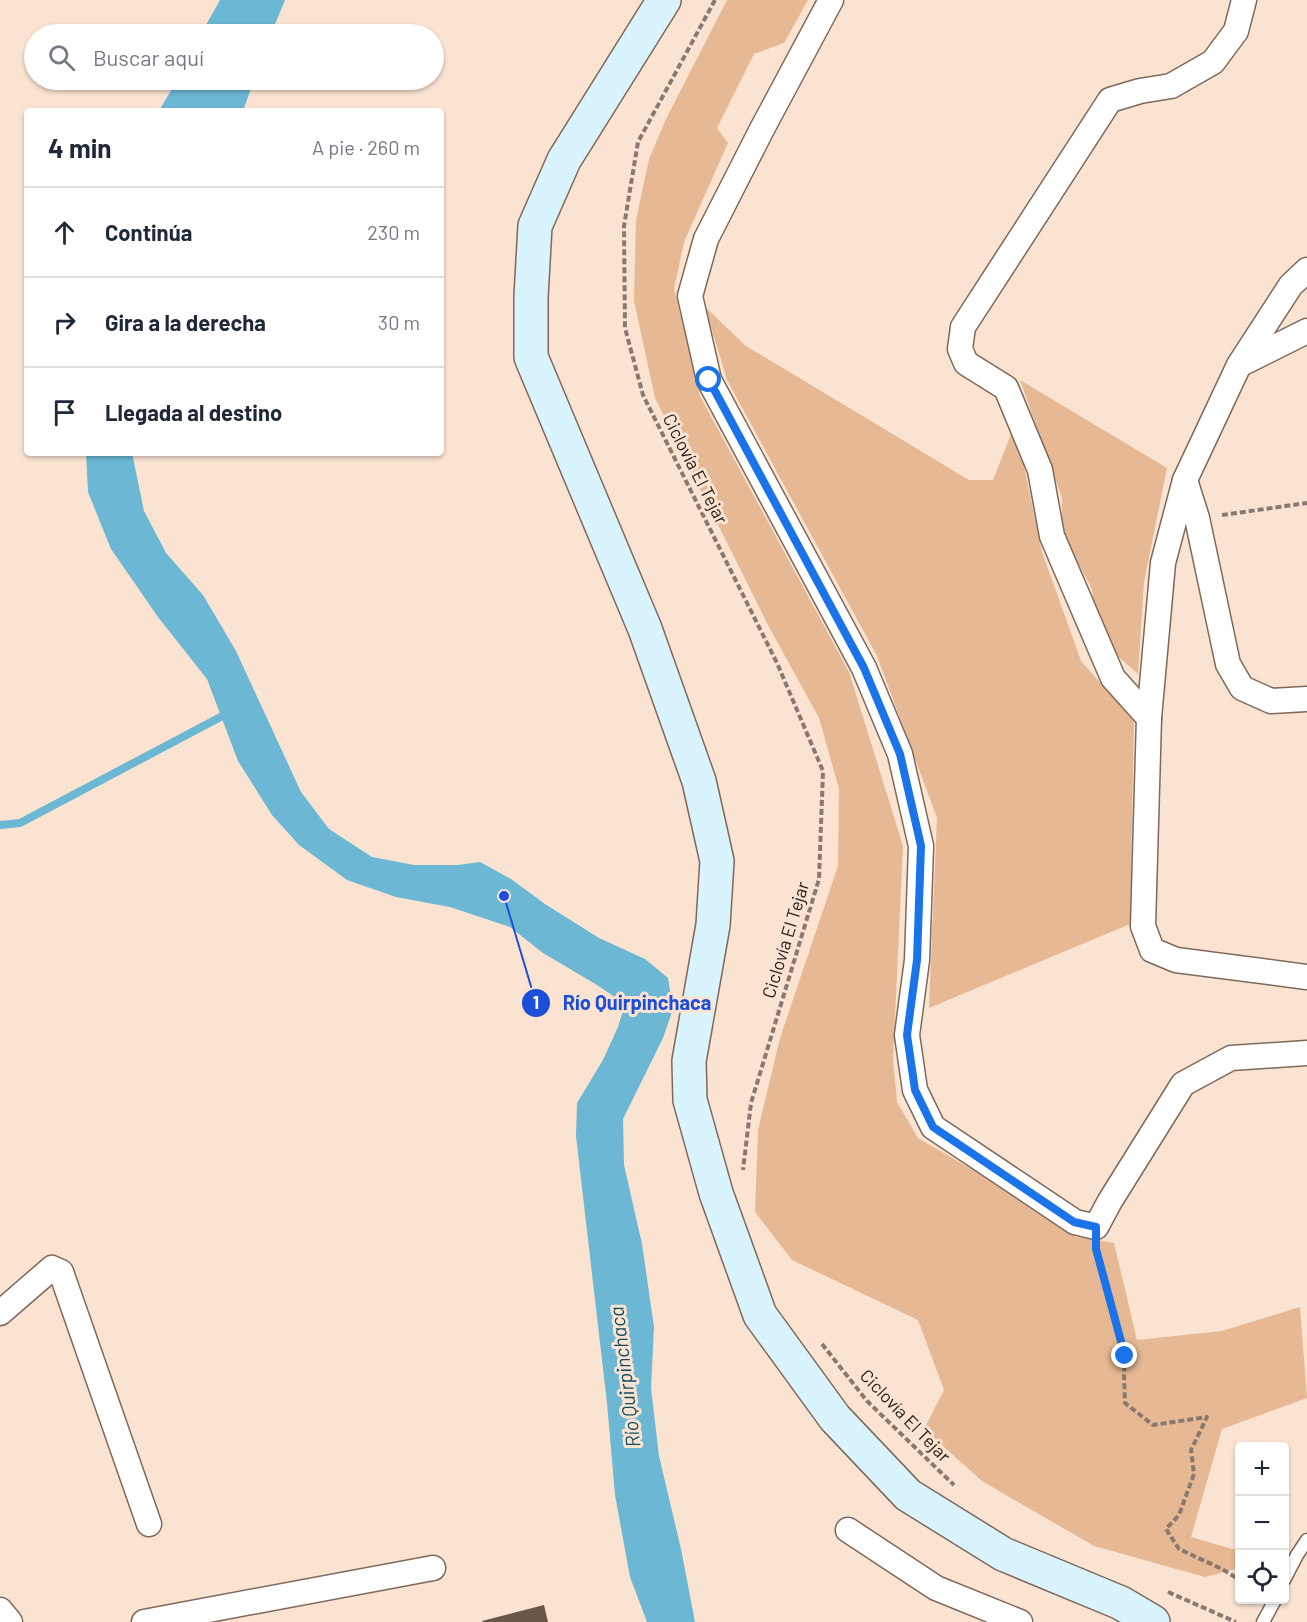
<!DOCTYPE html>
<html lang="es">
<head>
<meta charset="utf-8">
<style>
	:root { --surface:#fff; --page:#f6f6f7; --text:#1f2937; --muted:#747a83; --line:#e0e1e3 }
	body { margin:0; font-family:Barlow,sans-serif; background:var(--page); color:var(--text) }
	.controls { position:absolute; right:18px; bottom:18px; display:grid; overflow:hidden; border-radius:6px; box-shadow:0 2px 4px #0004 }
	.controls button { width:54px; height:54px; display:grid; place-items:center; padding:0; border:0; border-bottom:2px solid var(--line); background:var(--surface); color:var(--text); font:30px sans-serif }
	.stop { position:absolute; width:18px; height:18px; margin:-14px; border:4px solid #1a73e8; border-radius:50%; background:#fff }
	.stop.end { background:#1a73e8; border-color:#fff; box-shadow:0 2px 6px #0008 }
	.list { margin:0; padding:0; list-style:none }
	h2 { display:flex; justify-content:space-between; align-items:center; height:78px; margin:0; padding:0 24px; font-size:26px }
	h2 small { font-size:20px; font-weight:400; color:var(--muted) }
	.list li { display:grid; grid-template-columns:39px 1fr auto; gap:18px; align-items:center; box-sizing:border-box; height:90px; padding:0 24px; border-top:2px solid var(--line) }
	.list b { display:block; font-size:22px; white-space:nowrap }
	.list em { font-size:20px; font-style:normal; color:var(--muted) }
	.icon { flex:none; width:33px; height:33px; fill:none; stroke:currentColor; stroke-width:2; stroke-linecap:round; stroke-linejoin:round }
	.map { position:relative; flex:none; width:1307px; height:1622px; overflow:hidden }
	.search { position:absolute; background:var(--surface); box-shadow:0 2px 4px #0004; left:24px; top:24px; width:420px; height:66px; display:flex; align-items:center; gap:15px; box-sizing:border-box; padding:0 21px; border-radius:33px; color:var(--muted); font-size:22px }
	.panel { position:absolute; background:var(--surface); box-shadow:0 2px 4px #0004; left:24px; top:108px; width:420px; height:348px; border-radius:6px }
	.map>svg:first-child { display:block }
</style>
</head>
<body>
<div class="map">
<svg width="1307" height="1622" viewBox="0 0 1307 1622">
	<rect width="100%" height="100%" fill="#fae3d1"/>
	<!-- green -->
	<g fill="#e6b893">
		<polygon points="727,0 808,0 784,43 754,54 717,128 728,143 684,242 674,289 700,396 849,672 903,846 893,1059 897,1102 918,1138 990,1180 1076,1237 1114,1243 1137,1340 1222,1331 1300,1307 1307,1398 1222,1429 1191,1537 1239,1551 1239,1568 1205,1577 1094,1546 982,1481 924,1429 944,1390 918,1320 792,1260 755,1212 758,1130 780,1038 838,866 839,789 819,718 769,627 655,398 634,301 636,220 649,159 666,119"/>
		<polygon points="705,307 746,346 969,480 993,480 1013,429 1024,466 1042,552 1081,661 1134,721 1130,924 929,1008 937,818 877,656 727,380"/>
		<polygon points="1020,380 1167,468 1144,582 1138,674 1096,637 1092,589 1062,534 1062,498"/>
	</g>
	<!-- water -->
	<g fill="#6bb7d4">
		<polygon points="220,0 285,0 271,34 201,34"/>
		<polygon points="177,80 254,80 243,111 159,111"/>
		<polygon points="86,453 132,453 144,511 166,553 203,595 236,651 301,792 329,829 372,857 414,865 458,865 480,862 511,879 545,904 599,938 645,959 668,978 673,1009 663,1038 623,1119 624,1165 642,1244 654,1327 651,1388 659,1456 681,1549 695,1622 647,1622 630,1577 615,1495 607,1403 576,1136 577,1103 603,1060 618,1027 625,1004 597,985 543,953 510,927 450,907 396,897 347,880 299,845 272,815 238,761 207,679 158,617 111,549 88,492"/>
	</g>
	<g fill="none" stroke-linecap="round" stroke-linejoin="round">
		<!-- stream -->
		<polyline stroke="#6bb7d4" stroke-width="8" points="0,825 20,823 230,712"/>
	</g>
	<!-- building -->
	<polygon fill="#6a5647" points="544,1605 548,1622 483,1622 482,1621"/>
	<g fill="none" stroke-linecap="round" stroke-linejoin="round">
		<defs>
			<g id="lane">
				<polyline points="1284,1580 1297,1555 1307,1540"/>
				<polyline points="1263,1622 1275,1600"/>
			</g>
			<g id="street">
				<polyline points="831,0 762,129 706,239 690,296 709,380 864,668 900,754 921,846 917,960 907,1035 915,1090 933,1127 1075,1222 1096,1227 1110,1201 1183,1084 1231,1058 1307,1053"/>
				<polyline points="1307,270 1291,285 1239,365 1185,480 1163,563 1149,718 1143,926 1152,950 1176,960 1307,977"/>
				<polyline points="1241,364 1307,331"/>
				<polyline points="1185,480 1197,518 1228,664 1242,688 1271,701 1307,699"/>
				<polyline points="1149,718 1113,678 1052,536 1040,470 1006,388 966,363 960,349 963,327 1110,100 1140,91 1171,86 1213,62 1236,31 1244,0"/>
				<polyline points="0,1313 52,1268 61,1272 149,1524"/>
				<polyline points="848,1530 936,1588 1020,1622"/>
				<polyline points="0,1610 10,1622"/>
				<polyline points="144,1622 433,1568"/>
			</g>
			<polyline id="secondary" points="664,0 564,160 535,226 531,297 531,357 645,629 699,781 717,861 713,925 689,1061 690,1100 716,1193 760,1315 835,1418 908,1495 1003,1554 1121,1603 1153,1622"/>
		</defs>
		<!-- lane casing -->
		<use href="#lane" stroke="#7e695a" stroke-width="15"/>
		<!-- street casing -->
		<use href="#street" stroke="#7e695a" stroke-width="27"/>
		<!-- secondary casing -->
		<use href="#secondary" stroke="#7e695a" stroke-width="36"/>
		<!-- path -->
		<g stroke="#89796e" stroke-width="4" stroke-dasharray="6 3" stroke-linecap="butt">
			<polyline points="715,0 638,142 624,226 625,328 643,395 777,663 823,771 819,879 751,1103 743,1170"/>
			<polyline points="1222,515 1307,503"/>
			<polyline points="1097,1252 1125,1356 1124,1375 1125,1403 1153,1425 1207,1417 1191,1450 1194,1474 1179,1515 1166,1529 1179,1549 1222,1569 1240,1580"/>
			<polyline points="822,1344 867,1401 954,1485"/>
			<polyline points="1168,1592 1236,1622"/>
		</g>
		<!-- lane -->
		<use href="#lane" stroke="#fff" stroke-width="12"/>
		<!-- street -->
		<use href="#street" stroke="#fff" stroke-width="24"/>
		<!-- secondary -->
		<use href="#secondary" stroke="#d9f4fe" stroke-width="33"/>
	</g>
	<g fill="none" stroke-linecap="round" stroke-linejoin="round">
		<!-- route -->
		<polyline stroke="#1a73e8" stroke-width="8" points="709,380 864,668 900,754 921,846 917,960 907,1035 915,1090 933,1127 1074,1222 1096,1227 1096,1249 1125,1356"/>
	</g>
	<g text-anchor="middle" stroke-width="6" stroke-linejoin="round" paint-order="stroke">
		<!-- street labels -->
		<g font-size="18" fill="#241b15" stroke="#fae3d1">
			<text transform="translate(695 469) rotate(63)" y="6">Ciclovía El Tejar</text>
			<text transform="translate(786 940) rotate(-73)" y="6">Ciclovía El Tejar</text>
			<text transform="translate(905 1416) rotate(46)" y="6">Ciclovía El Tejar</text>
		</g>
		<!-- water labels -->
		<g font-size="20" font-style="italic" fill="#0d4e63" stroke="#fae3d1">
			<text transform="translate(625 1377) rotate(-97)" y="7">Río Quirpinchaca</text>
		</g>
	</g>
	<!-- callouts -->
	<path fill="none" stroke="#1d4ed8" stroke-width="2" d="M504 896L536 1003"/>
	<g fill="#1d4ed8" stroke="#fae3d1" stroke-width="2">
		<circle cx="504" cy="896" r="6"/>
		<circle cx="536" cy="1003" r="15"/>
	</g>
	<g font-size="18" text-anchor="middle" font-weight="bold" fill="#fff">
		<text x="536" y="1009">1</text>
	</g>
	<g font-size="20" text-anchor="middle" font-weight="bold" fill="#1d4ed8" stroke="#fae3d1" stroke-width="6" stroke-linejoin="round" paint-order="stroke">
		<text x="637" y="1010">Río Quirpinchaca</text>
	</g>
</svg>
<div class="controls">
<button>+</button>
<button>−</button>
<button><svg class="icon" aria-label="locate" viewBox="0 0 24 24"><circle cx="12" cy="12" r="6"/><path d="M12 2v4M12 18v4M2 12h4M18 12h4"/></svg></button>
</div>
<div class="stop" style="left:709px;top:380px"></div>
<div class="stop end" style="left:1125px;top:1356px"></div>
<div class="search"><svg class="icon" aria-label="search" viewBox="0 0 24 24"><circle cx="10" cy="10" r="6"/><path d="M15 15l6 6"/></svg>Buscar aquí</div>
<section class="panel">
<h2>4 min<small>A pie · 260 m</small></h2>
<ul class="list">
<li><svg class="icon" aria-label="ahead" viewBox="0 0 24 24"><path d="M12 20V5M6 11l6-6 6 6"/></svg><div><b>Continúa</b></div><em>230 m</em></li>
<li><svg class="icon" aria-label="right" viewBox="0 0 24 24"><path d="M7 20v-9h11M14 6l5 5-5 5"/></svg><div><b>Gira a la derecha</b></div><em>30 m</em></li>
<li><svg class="icon" aria-label="arrive" viewBox="0 0 24 24"><path d="M6 21V4h12l-3 4 3 4H6"/></svg><div><b>Llegada al destino</b></div></li>
</ul>
</section>
</div>
</body>
</html>
